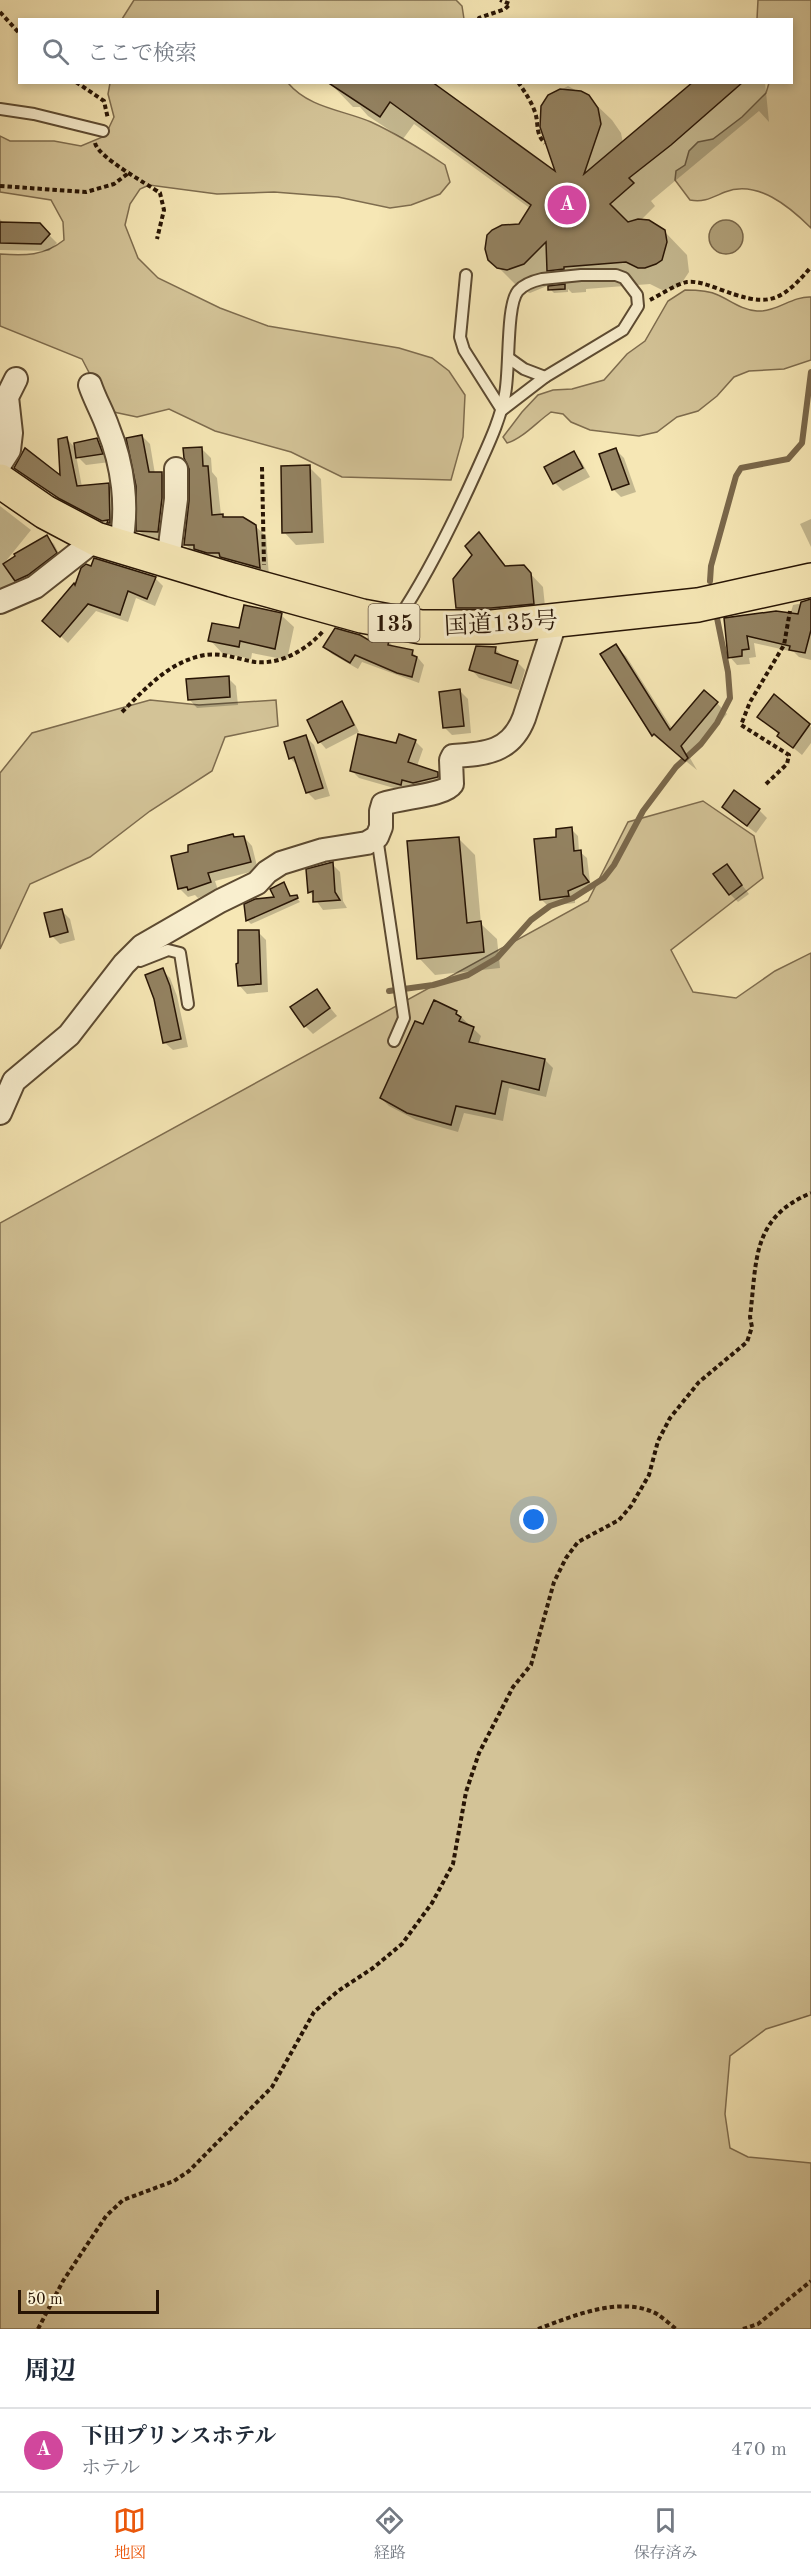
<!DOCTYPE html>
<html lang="ja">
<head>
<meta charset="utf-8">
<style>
	:root { --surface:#fff; --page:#f2f2f3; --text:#1f2937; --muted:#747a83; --line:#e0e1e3; --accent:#ea580c }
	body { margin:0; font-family:"Old Standard TT","Noto Serif JP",serif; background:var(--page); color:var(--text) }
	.scale { position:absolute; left:18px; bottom:15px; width:141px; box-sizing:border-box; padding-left:6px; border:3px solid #281505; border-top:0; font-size:16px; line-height:21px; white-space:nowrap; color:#281505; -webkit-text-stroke:4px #f9efcf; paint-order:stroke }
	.you { position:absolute; left:534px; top:1520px; width:21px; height:21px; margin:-15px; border:4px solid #fff; border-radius:50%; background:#1a73e8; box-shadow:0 0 0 9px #1a73e833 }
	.badge { display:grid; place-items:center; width:39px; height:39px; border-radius:50%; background:var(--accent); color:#fff; font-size:20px; font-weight:700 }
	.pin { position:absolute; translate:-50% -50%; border:3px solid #fff; box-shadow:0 2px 6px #0006 }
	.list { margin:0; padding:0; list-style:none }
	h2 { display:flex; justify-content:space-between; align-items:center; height:78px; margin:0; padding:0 24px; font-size:26px }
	h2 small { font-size:20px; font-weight:400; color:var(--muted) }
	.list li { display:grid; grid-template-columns:39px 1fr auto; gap:18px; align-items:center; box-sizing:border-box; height:84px; padding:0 24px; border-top:2px solid var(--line) }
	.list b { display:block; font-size:22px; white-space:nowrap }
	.list p { margin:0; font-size:20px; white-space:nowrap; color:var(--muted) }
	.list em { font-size:20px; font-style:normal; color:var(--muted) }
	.icon { flex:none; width:33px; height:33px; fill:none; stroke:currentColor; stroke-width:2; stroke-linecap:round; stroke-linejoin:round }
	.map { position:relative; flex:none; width:811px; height:2329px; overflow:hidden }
	.search { position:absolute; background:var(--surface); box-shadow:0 3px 9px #0003; left:18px; right:18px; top:18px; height:66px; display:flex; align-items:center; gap:15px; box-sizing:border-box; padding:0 21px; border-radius:0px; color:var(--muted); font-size:22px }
	.sheet { height:162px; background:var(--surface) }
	nav { display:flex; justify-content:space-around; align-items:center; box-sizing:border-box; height:84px; border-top:2px solid var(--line); background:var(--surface); font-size:16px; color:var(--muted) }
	nav a { display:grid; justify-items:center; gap:3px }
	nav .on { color:var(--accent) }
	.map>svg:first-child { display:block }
</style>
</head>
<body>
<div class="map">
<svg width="811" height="2329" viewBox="0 0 811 2329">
	<rect width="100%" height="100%" fill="#f6e7b5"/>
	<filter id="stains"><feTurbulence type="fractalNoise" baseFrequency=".00333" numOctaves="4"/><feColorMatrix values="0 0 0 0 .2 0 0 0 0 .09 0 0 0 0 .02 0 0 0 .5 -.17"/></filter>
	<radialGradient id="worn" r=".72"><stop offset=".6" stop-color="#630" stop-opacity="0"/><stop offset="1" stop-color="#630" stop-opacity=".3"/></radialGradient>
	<!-- green -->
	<g fill="#d3c397" stroke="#7e6c4e" stroke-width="1.5">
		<polygon points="134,0 456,0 462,6 464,19 122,19"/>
		<path d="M758 0H811V228C790 207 757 179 725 192 713 197 704 203 690 200L675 180 676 171 685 165 689 151 698 142 713 139 742 117 766 93 769 83 792 82V20L757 19Z"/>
		<path d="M110 83H288C309 108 343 110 371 122 397 134 421 149 445 165L450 182 440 194 411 205 390 208 338 197 274 192 217 194 149 185 140 189 130 204 125 225 138 258 158 278 220 308 268 326 399 348 432 358 449 371 465 395 463 437 451 480 342 477 291 452 215 431 169 409 137 417 109 411 82 359 0 326V254C25 256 44 256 64 240L63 222 51 200 0 192V136L10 141H54L81 146 105 136 114 117 108 94Z"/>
		<path d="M685 290C695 290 708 290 718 295 731 301 742 310 757 311 777 312 792 296 811 297V360L784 369 749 371 734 377 717 396 698 411 677 417 657 432 639 436 590 430 571 422 563 414 551 412C537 422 522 439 507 443L503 437 522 412 538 395 553 390 572 389 604 380 627 354 645 341 668 301Z"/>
		<polygon points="150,700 199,705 276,700 278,726 225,737 212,771 150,811 90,857 30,884 0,949 0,773 32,733"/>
		<polygon points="703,801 754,836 763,878 671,950 693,992 736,998 775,971 811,953 811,2015 766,2029 730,2056 725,2114 730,2148 748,2157 811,2163 811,2329 0,2329 0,1223 588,901 628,822"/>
	</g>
	<!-- water -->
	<circle fill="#b0a079" stroke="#7a684b" stroke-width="1.5" cx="726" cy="237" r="17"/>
	<!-- shadow -->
	<g fill="#0003">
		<polygon points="329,82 429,82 558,175 540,117 542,107 549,96 568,86 588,97 612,120 621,133 623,143 696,82 765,82 769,122 759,111 651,201 655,206 640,221 664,231 687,255 689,272 679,287 662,290 650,284 586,289 586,292 572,293 568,289 568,292 554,293 550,289 564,286 556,277 547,286 530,293 521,290 490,259 520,226 531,209 414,124 403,139 368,116 360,107 353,107"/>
		<polygon points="0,219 4,224 39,225 57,243 49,251 0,250"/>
		<polygon points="142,436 150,444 155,474 162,474 170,482 166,540 146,538 138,530"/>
		<polygon points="67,439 76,449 97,440 105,448 110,462 86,465 76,455 82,487 108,484 116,492 117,529 62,501 16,467 24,449 62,478"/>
		<polygon points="201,448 211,458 212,472 217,478 221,515 255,526 266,536 269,577 195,554 185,544"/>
		<polygon points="615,449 624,458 636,492 621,497 613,489"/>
		<polygon points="573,453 581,461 590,477 563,491 555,483"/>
		<polygon points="309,467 321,479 324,543 296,545 284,532"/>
		<polygon points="0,506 31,530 6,561 46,537 54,544 63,561 0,599"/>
		<polygon points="811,519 811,547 800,524"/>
		<polygon points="479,534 507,567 523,566 543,587 546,616 470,620 458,608"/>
		<polygon points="155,578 163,586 155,606 136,598 128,622 96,611 68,643 52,628 75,585"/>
		<polygon points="798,604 811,607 811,660 799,657 794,652 754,643 756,657 749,658 750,664 737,665 730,657 726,620 794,615 791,612 793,605"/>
		<polygon points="281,615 294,627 287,660 252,653 251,659 222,653 210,640"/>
		<polygon points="388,641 395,648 412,652 419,659 424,665 419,683 362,662 358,669 332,654 325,647 373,644"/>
		<polygon points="615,646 626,656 673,730 717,703 727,714 690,758 697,770 653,735"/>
		<polygon points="495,649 504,657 517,662 525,670 519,690 479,678 471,669"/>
		<polygon points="228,678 236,686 238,705 197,708 189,699"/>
		<polygon points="460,691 468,699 471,733 452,735 444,727"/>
		<polygon points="774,696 811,727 811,743 802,755 779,736 780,734"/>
		<polygon points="341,703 348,710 359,732 326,749 320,742"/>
		<polygon points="306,737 314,745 330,796 315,800 307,792 299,767 290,758"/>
		<polygon points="415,741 423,749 417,766 437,773 445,781 408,792 359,778 351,770 397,745"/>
		<polygon points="759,810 767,818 756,833 732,815"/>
		<polygon points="571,829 578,836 579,851 587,858 590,882 594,889 575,898 575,903 548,906 541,899 558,838"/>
		<polygon points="244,837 252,846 258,870 215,881 218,890 198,898 195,895 188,897 180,889 173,857"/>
		<polygon points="458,838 475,855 481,924 497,939 500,968 435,975 419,958"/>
		<polygon points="332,864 340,872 343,901 347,908 323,910 310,892 308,870"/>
		<polygon points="727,866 749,894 738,902 730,894"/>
		<polygon points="284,884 292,897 296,897 300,902 251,924 247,920 276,899"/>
		<polygon points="62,911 70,919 75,940 60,944 52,936"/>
		<polygon points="258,932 266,940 268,992 247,994 239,985"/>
		<polygon points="162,970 170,978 177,996 188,1047 173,1050 164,1042"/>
		<polygon points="316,991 337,1016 313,1034 305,1026"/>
		<polygon points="456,1012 481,1036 478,1045 545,1060 553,1068 546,1097 509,1088 503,1121 464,1113 458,1132 416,1120 389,1106 381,1098 423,1026"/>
	</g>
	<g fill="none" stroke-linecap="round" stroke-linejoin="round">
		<!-- stream -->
		<g stroke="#7a684b" stroke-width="6">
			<polyline points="710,581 711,566 736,476 741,468 788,459 802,443 811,372"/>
			<polyline points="389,991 433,985 468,975 497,958 531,920 550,906 573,898 604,878 614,865 643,811 676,767 701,744 717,723 730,698 728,672 717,618"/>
		</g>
	</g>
	<!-- building -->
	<g fill="#938261" stroke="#281505" stroke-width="1.5">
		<polygon points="327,82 432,82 555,171 540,127 541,106 548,95 560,89 581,91 589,95 598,108 601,124 584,174 693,82 743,82 671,145 629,178 634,183 610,204 628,222 638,219 649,220 665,230 667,242 662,260 656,264 645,268 638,268 626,262 564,267 564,269 547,271 546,242 524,264 507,270 497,268 488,260 485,249 487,235 492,230 502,225 519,224 531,205 390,102 380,117"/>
		<polygon points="0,222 40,223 50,234 41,244 0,243"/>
		<polygon points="565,284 565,289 548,290 548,286"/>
		<polygon points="142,435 149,472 162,472 162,498 158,532 136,531 136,486 126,438"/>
		<polygon points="67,437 77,486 109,483 110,523 107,523 108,520 102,521 60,499 14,468 25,448 60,475 58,439"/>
		<polygon points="97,438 103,454 76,458 74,443"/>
		<polygon points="202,447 203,466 208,466 212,515 223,514 223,517 243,517 256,525 260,568 220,557 219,553 207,553 194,549 194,545 184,545 189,501 189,469 184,458 183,448"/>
		<polygon points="616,448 629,484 612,490 599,454"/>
		<polygon points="574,451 583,468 553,484 544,467"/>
		<polygon points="310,465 312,532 282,533 281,466"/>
		<polygon points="479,532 505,566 524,565 531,573 534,604 491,608 456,608 453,579 472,555 465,546"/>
		<polygon points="47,535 57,553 28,575 15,581 3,564 15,556 14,554"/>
		<polygon points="94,558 156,577 147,599 128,591 120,615 88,604 60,637 42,621 74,583 75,585 81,568 86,564 91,566"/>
		<polygon points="811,599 811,630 805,653 789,650 790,646 747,636 749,649 742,650 742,656 728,658 724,618 776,611 798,614 801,602"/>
		<polygon points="244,605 282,613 275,649 240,641 239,647 208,641 212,623 239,628"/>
		<polygon points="335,628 360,635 372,642 374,637 389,640 388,645 413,650 412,655 417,657 412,677 397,673 355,655 350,663 323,647"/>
		<polygon points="616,644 670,730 704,690 718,702 681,746 688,758 685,761 654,734 652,736 600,654"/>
		<polygon points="476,646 496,647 495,653 518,661 511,683 469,670"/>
		<polygon points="229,676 230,697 188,700 186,679"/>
		<polygon points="460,689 464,726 443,728 439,692"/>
		<polygon points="774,694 810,724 793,748 777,736 779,733 757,717"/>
		<polygon points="342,701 354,725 318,743 307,720"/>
		<polygon points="358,734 396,743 399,734 416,740 408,762 438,772 438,777 413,783 402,780 401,785 350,771"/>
		<polygon points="306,735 323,788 306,793 294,757 289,759 284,742"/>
		<polygon points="734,790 760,809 747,826 722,807"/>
		<polygon points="572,827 574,851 581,850 583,874 589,882 568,891 569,896 540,900 534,839 556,837 556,829"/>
		<polygon points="233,834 234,837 244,836 251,862 208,873 211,882 188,890 187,887 178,889 171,856 188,852 188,845"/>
		<polygon points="459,837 467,923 481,921 484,952 417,959 407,841"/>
		<polygon points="333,862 335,892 340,900 313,902 313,891 308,893 306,869"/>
		<polygon points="727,864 742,885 729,895 713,874"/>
		<polygon points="284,882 290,896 297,895 298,898 246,921 244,904 255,899 274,897 270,889"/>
		<polygon points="62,909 68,932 50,937 44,913"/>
		<polygon points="238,930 259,930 261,984 238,986 236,964 238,963"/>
		<polygon points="163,968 170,986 181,1039 163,1043 154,999 145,975"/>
		<polygon points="317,989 330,1008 304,1027 290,1007"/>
		<polygon points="434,1000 457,1011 456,1014 461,1017 459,1021 474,1027 469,1042 545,1059 539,1090 502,1081 495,1114 456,1106 451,1125 407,1113 380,1098 415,1021 423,1024"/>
	</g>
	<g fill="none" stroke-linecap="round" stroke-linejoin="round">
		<defs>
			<g id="service">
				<polyline points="0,109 34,114 103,131"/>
				<polyline points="466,275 460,337 464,350 502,410"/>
				<polyline points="510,359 524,369 545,377"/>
				<path d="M398 619C429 573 454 521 477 470 488 445 500 421 505 394 510 370 506 305 518 291 524 284 533 281 542 279L581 275H616L624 278 637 295 638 306 623 330 545 377 502 410"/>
				<polyline points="377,837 404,1018 394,1041"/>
				<polyline points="135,958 140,961 168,950 180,953 188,1004"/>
			</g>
			<g id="minor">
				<path d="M90 385C95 400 103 413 108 428 123 465 129 508 120 547"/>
				<polyline points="0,464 9,450 11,433 7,397 16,379"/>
				<polyline points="168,561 176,499 176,469"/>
				<polyline points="0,602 35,587 96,539"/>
				<path d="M0 1113 14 1081 69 1035 124 964 142 946 220 901 257 883 267 872 281 863 323 850 367 843 377 837 381 827V811L383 804C401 797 444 796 452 784L451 760 453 756C486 754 511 752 524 718L556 620"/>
			</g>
			<polyline id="trunk" points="0,481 45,512 96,539 232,580 362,616 421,627 492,627 698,605 811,580"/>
		</defs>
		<!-- service casing -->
		<use href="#service" stroke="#5c4a31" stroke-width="14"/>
		<!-- minor casing -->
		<use href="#minor" stroke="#5c4a31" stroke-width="26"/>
		<!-- trunk casing -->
		<use href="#trunk" stroke="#281505" stroke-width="36"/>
		<!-- path -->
		<g stroke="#281505" stroke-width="4" stroke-dasharray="4.5 3" stroke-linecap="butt">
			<polyline points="0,12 20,34"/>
			<polyline points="479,20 479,18 505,9 510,4 500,0"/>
			<polyline points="76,82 104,101 108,119"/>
			<path d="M518 82C525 92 531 101 535 112 539 124 535 134 545 143"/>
			<path d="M95 143C99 158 146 183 160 193L164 210 157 239"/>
			<polyline points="0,186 86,192 114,184 130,172"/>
			<path d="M650 300C660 295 676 284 687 282 698 281 708 285 719 289 765 306 778 306 811 267"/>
			<polyline points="262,467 264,565"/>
			<path d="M122 712C145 689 167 664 200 656 219 651 237 659 255 662 281 665 308 649 324 630"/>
			<polyline points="766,784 787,764 789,755 741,725 750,702 784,645 790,611"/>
			<path d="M38 2329 63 2281 106 2216 123 2200 174 2181 189 2171 272 2087 314 2012 338 1991 373 1968 402 1944 432 1903 453 1864 466 1792 479 1753 513 1687 531 1665 554 1582 566 1558 578 1542 619 1520 631 1506 649 1475 658 1441 670 1418 699 1382 747 1342 752 1327 750 1317C757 1261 751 1218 811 1193"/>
			<path d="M538 2329C573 2316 621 2295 657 2314 663 2318 670 2324 676 2329"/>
			<polyline points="743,2329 758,2324 811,2281"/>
		</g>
		<!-- service -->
		<use href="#service" stroke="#f9efcf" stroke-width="10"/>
		<!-- minor -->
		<use href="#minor" stroke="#f9efcf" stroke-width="22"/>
		<!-- trunk -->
		<use href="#trunk" stroke="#f6e7b5" stroke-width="33"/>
	</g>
	<g text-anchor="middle" stroke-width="6" stroke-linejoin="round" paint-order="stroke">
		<!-- shield labels -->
		<rect fill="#f9efcf" stroke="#675642" stroke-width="1.5" x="368.5" y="604" width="51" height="38" rx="4.5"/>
		<g font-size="22" font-weight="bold" fill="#281505">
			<text x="394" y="631">135</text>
		</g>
		<!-- street labels -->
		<g font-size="24" fill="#281505" stroke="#f9efcf">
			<text transform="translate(501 623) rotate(-3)" y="8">国道135号</text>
		</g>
	</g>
	<rect width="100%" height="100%" filter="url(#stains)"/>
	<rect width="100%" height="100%" fill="url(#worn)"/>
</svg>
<div class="scale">50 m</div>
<div class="you"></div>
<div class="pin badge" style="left:567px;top:205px;background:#d1479c">A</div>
<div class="search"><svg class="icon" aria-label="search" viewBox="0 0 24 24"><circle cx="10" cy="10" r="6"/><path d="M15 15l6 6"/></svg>ここで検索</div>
</div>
<section class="sheet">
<h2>周辺<small></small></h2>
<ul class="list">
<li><span class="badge" style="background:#d1479c">A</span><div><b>下田プリンスホテル</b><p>ホテル</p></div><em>470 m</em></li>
</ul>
</section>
<nav>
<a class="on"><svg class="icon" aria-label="map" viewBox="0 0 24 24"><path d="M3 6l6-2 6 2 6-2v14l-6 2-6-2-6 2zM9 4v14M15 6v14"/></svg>地図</a>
<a><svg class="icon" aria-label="directions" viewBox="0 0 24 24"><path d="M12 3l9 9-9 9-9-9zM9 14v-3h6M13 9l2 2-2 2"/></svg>経路</a>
<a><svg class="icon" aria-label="saved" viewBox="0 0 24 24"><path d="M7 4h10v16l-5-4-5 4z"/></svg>保存済み</a>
</nav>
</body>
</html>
